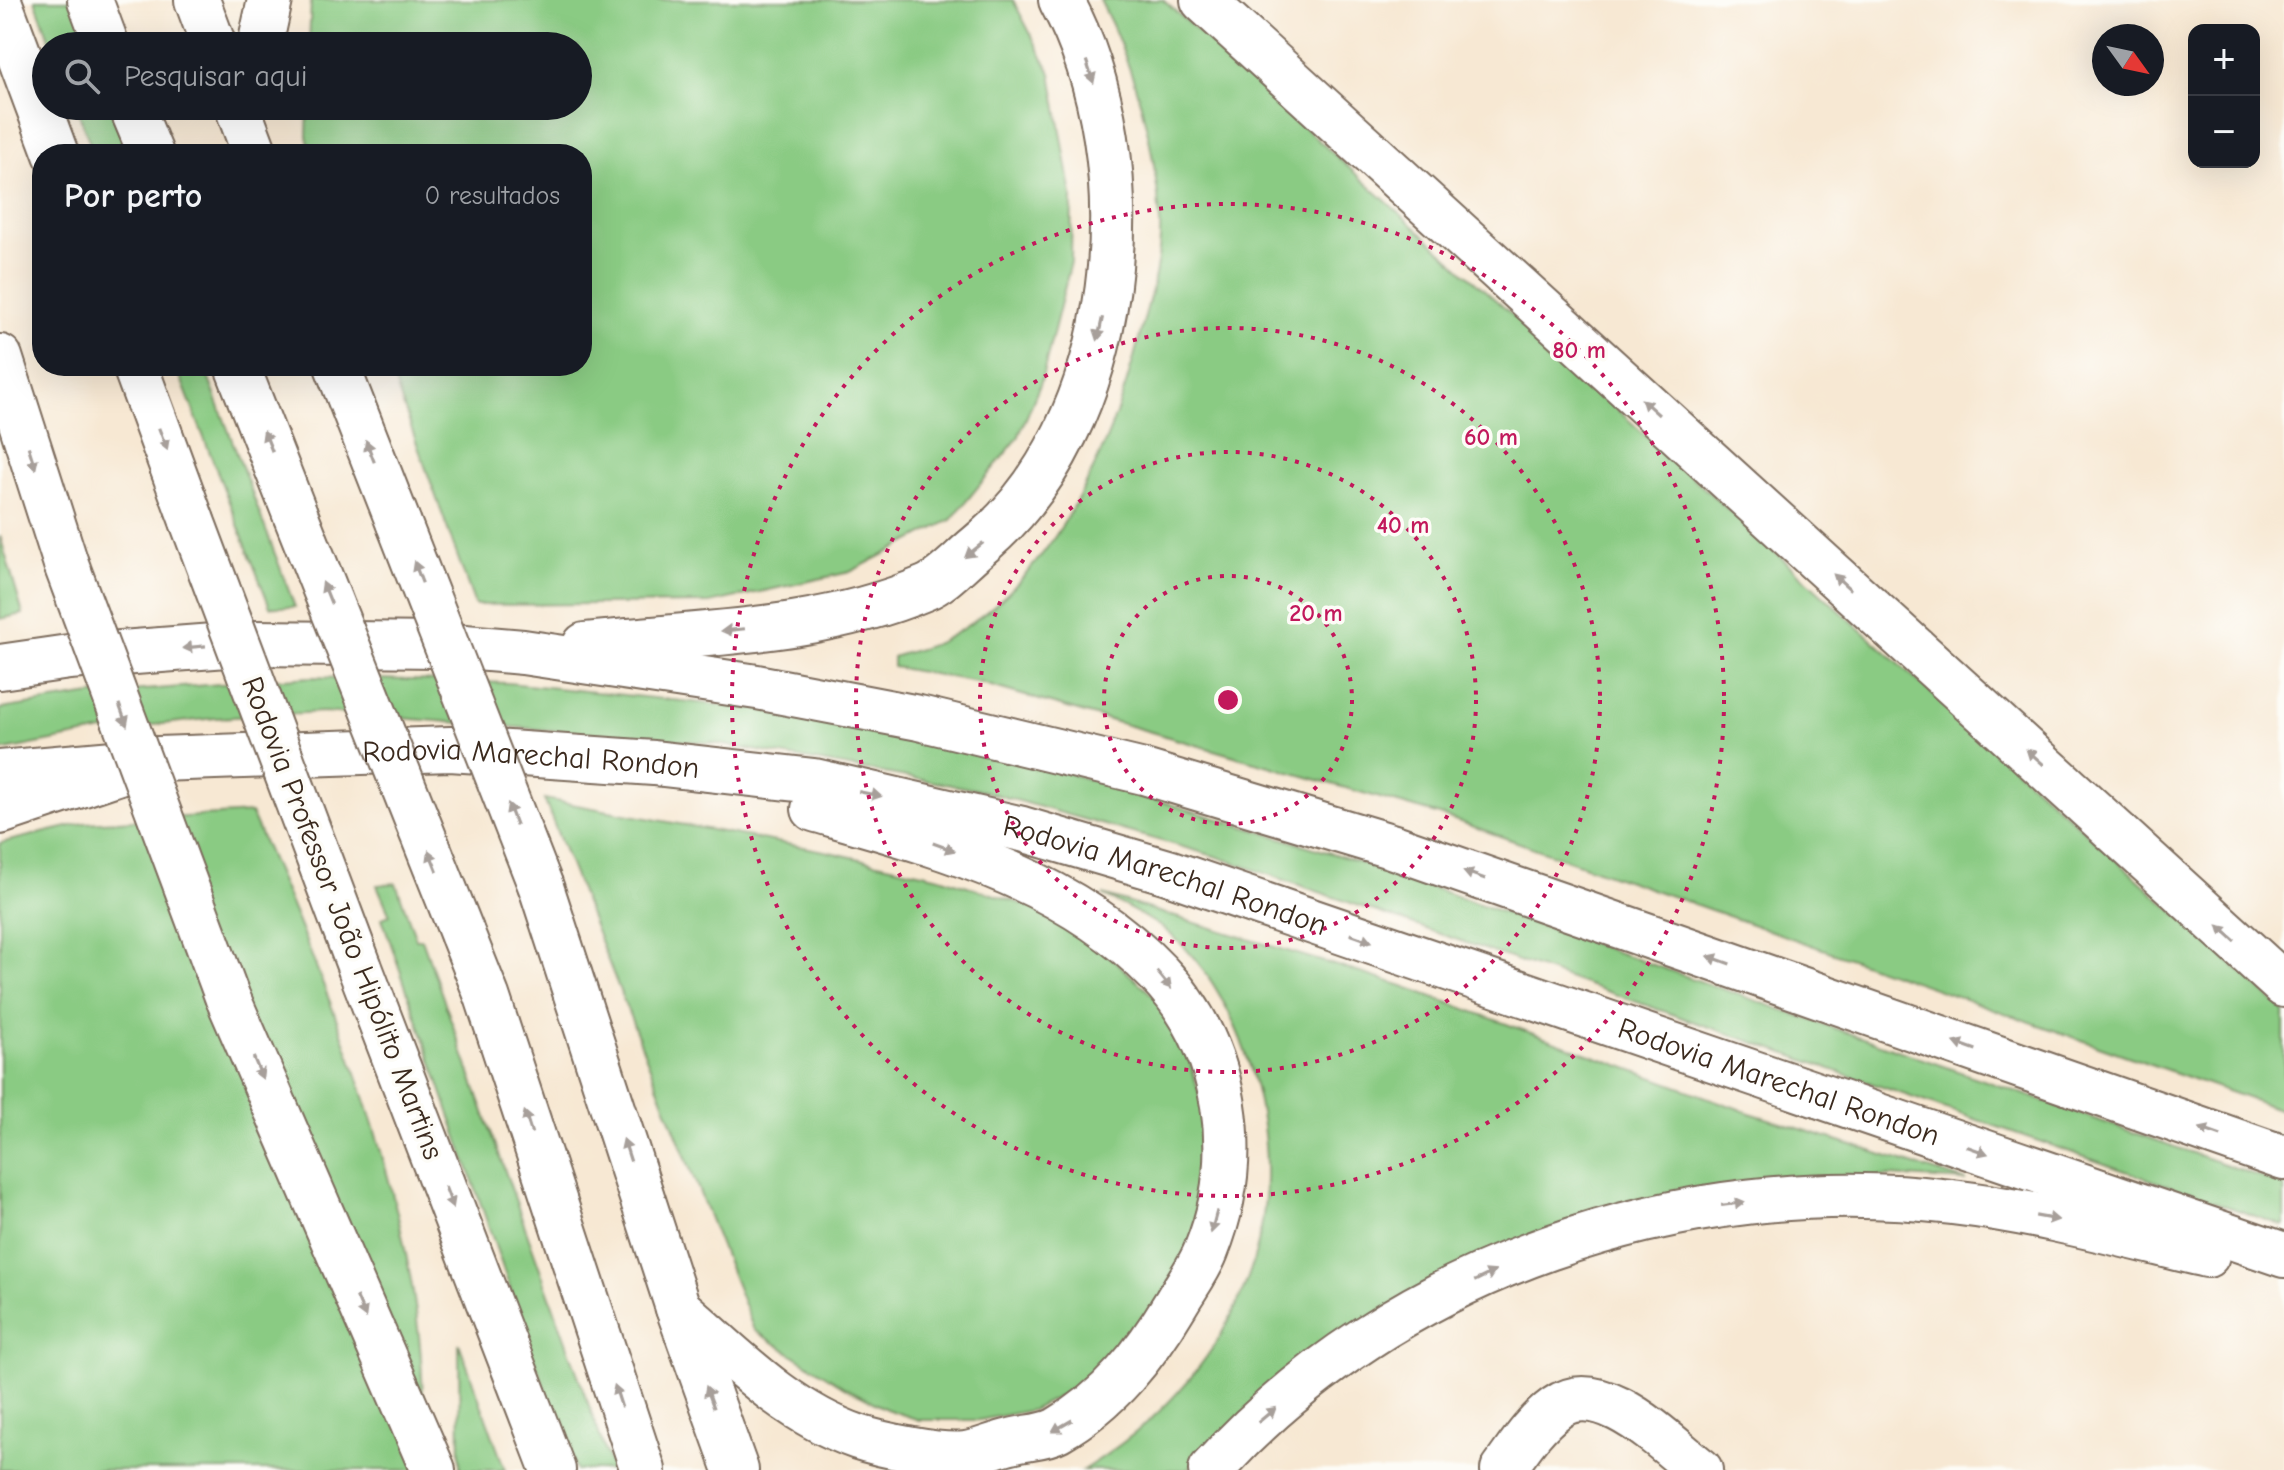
<!DOCTYPE html>
<html lang="pt">
<head>
<meta charset="utf-8">
<style>
	:root { --surface:#171b24; --page:#20242c; --text:#f1f3f6; --muted:#9ea1a6; --line:#363941 }
	body { margin:0; font-family:"Comic Neue",sans-serif; background:var(--page); color:var(--text) }
	.controls { position:absolute; right:24px; top:24px; display:grid; overflow:hidden; border-radius:16px; box-shadow:0 8px 32px #0002 }
	.controls button { width:72px; height:72px; display:grid; place-items:center; padding:0; border:0; border-bottom:2px solid var(--line); background:var(--surface); color:var(--text); font:40px sans-serif }
	.compass { position:absolute; left:2092px; top:24px; width:72px; height:72px; border-radius:50%; background:var(--surface); box-shadow:0 8px 32px #0002; rotate:123deg }
	.list { margin:0; padding:0; list-style:none }
	h2 { display:flex; justify-content:space-between; align-items:center; height:104px; margin:0; padding:0 32px; font-size:34px }
	h2 small { font-size:26px; font-weight:400; color:var(--muted) }
	.icon { flex:none; width:44px; height:44px; fill:none; stroke:currentColor; stroke-width:2; stroke-linecap:round; stroke-linejoin:round }
	.map { position:relative; flex:none; width:2284px; height:1470px; overflow:hidden }
	.search { position:absolute; background:var(--surface); box-shadow:0 8px 32px #0002; left:32px; top:32px; width:560px; height:88px; display:flex; align-items:center; gap:20px; box-sizing:border-box; padding:0 28px; border-radius:44px; color:var(--muted); font-size:30px }
	.panel { position:absolute; background:var(--surface); box-shadow:0 8px 32px #0002; left:32px; top:144px; width:560px; height:232px; border-radius:32px }
	.map>svg:first-child { display:block }
</style>
</head>
<body>
<div class="map">
<svg width="2284" height="1470" viewBox="0 0 2284 1470">
	<rect width="100%" height="100%" fill="#fdfcf7"/>
	<filter id="ink" filterUnits="userSpaceOnUse"><feTurbulence type="fractalNoise" baseFrequency=".0125" numOctaves="2"/><feDisplacementMap in="SourceGraphic" scale="16" xChannelSelector="R" yChannelSelector="G"/><feConvolveMatrix kernelMatrix="1 2 1 2 8 2 1 2 1" color-interpolation-filters="sRGB"/></filter>
	<filter id="wash" filterUnits="userSpaceOnUse"><feTurbulence type="fractalNoise" baseFrequency=".006" numOctaves="4" result="noise"/><feDisplacementMap in="SourceGraphic" scale="32" xChannelSelector="R" yChannelSelector="G"/><feGaussianBlur stdDeviation="1.8" result="paint"/><feColorMatrix in="noise" values="0 0 0 0 0 0 0 0 0 0 0 0 0 0 0 0 0 1.4 0 .05"/><feComposite in="paint" operator="in"/></filter>
	<g filter="url(#wash)">
		<rect width="100%" height="100%" fill="#f7e8d3"/>
		<!-- green -->
		<g fill="#8acb83" stroke="#627a50" stroke-width="2">
			<polygon points="35,0 73,0 89,46 52,46"/>
			<polygon points="311,0 1013,0 1051,73 1072,196 1071,262 1041,382 1018,438 951,520 850,572 710,603 475,605 389,366 582,366 582,154 311,154 307,136 308,106 578,106 578,46 309,46"/>
			<path d="M1100 0H1163L2284 1011V1111L1443 816 977 682 893 667V657C910 651 930 648 945 639 1055 580 1111 450 1140 335 1149 299 1162 260 1160 222 1156 146 1135 67 1100 0Z"/>
			<polygon points="76,106 111,106 128,154 94,154"/>
			<polygon points="176,366 204,366 295,607 270,607"/>
			<polygon points="0,536 23,614 0,619"/>
			<polygon points="310,677 508,683 759,709 909,737 1061,771 1347,858 2284,1185 2284,1226 1218,857 980,790 713,743 323,712 216,718 109,730 0,751 0,709 105,693"/>
			<polygon points="544,799 825,851 940,877 1068,919 1177,1017 1208,1124 1204,1177 1193,1235 1158,1307 1117,1355 1073,1389 1032,1410 980,1420 919,1420 886,1409 844,1387 754,1330"/>
			<path d="M251 813C324 981 398 1152 419 1336 424 1380 423 1426 422 1470H0V843L84 823Z"/>
			<polygon points="396,883 416,939 422,939 612,1470 576,1470 534,1358 382,918 390,915 377,885"/>
			<path d="M1103 895 1400 985 1750 1113 1966 1181 1890 1176 1674 1193 1229 1428 1187 1470H1083C1232 1378 1303 1228 1247 1057 1231 1009 1203 957 1161 927 1143 915 1122 905 1103 895Z"/>
			<polygon points="459,1343 505,1470 460,1470"/>
		</g>
	</g>
	<g filter="url(#ink)">
		<g fill="none" stroke-linecap="round" stroke-linejoin="round">
			<defs>
				<path id="street" d="M1503 1470C1519 1448 1534 1424 1556 1408 1601 1375 1665 1443 1700 1470"/>
				<polyline id="primary" points="0,773 125,762"/>
				<g id="highway">
					<polyline points="90,0 107,46"/>
					<polyline points="197,0 214,46"/>
					<polyline points="1203,0 2284,985"/>
					<polyline points="0,4 56,154"/>
					<polyline points="260,46 270,0"/>
					<polyline points="131,106 151,154"/>
					<polyline points="237,106 255,154"/>
					<polyline points="0,357 66,564"/>
					<polyline points="135,366 192,521"/>
					<polyline points="237,366 295,514"/>
					<polyline points="337,366 399,524"/>
					<path d="M585 645C698 633 819 633 925 588 943 581 961 560 977 547 1125 427 1149 162 1061 0"/>
					<polyline points="0,667 69,657 253,643 441,645 523,652 757,687 919,718 1144,772 1394,847 2284,1158"/>
					<path id="s1" d="M0 812 158 759 450 749 654 763 814 781 1022 829 1168 872 2284 1255"/>
					<polyline points="541,887 678,1308 736,1470"/>
					<polyline points="462,933 487,996 643,1470"/>
					<polyline points="360,968 553,1470"/>
					<polyline points="227,996 433,1470"/>
					<path d="M678 1308C734 1357 786 1412 858 1437 882 1445 940 1457 965 1454 980 1452 996 1444 1011 1441 1025 1437 1044 1437 1057 1430 1110 1400 1145 1355 1176 1303 1186 1286 1199 1269 1206 1251 1244 1157 1229 1047 1158 973 1067 877 936 844 814 809"/>
					<path d="M1211 1470C1392 1268 1685 1169 1952 1202 2038 1212 2122 1235 2207 1255"/>
				</g>
			</defs>
			<!-- street casing -->
			<use href="#street" stroke="#7d6c5d" stroke-width="48"/>
			<!-- primary casing -->
			<use href="#primary" stroke="#7d6c5d" stroke-width="48"/>
			<!-- highway casing -->
			<use href="#highway" stroke="#7d6c5d" stroke-width="48"/>
			<!-- street -->
			<use href="#street" stroke="#fff" stroke-width="44"/>
			<!-- primary -->
			<use href="#primary" stroke="#fff" stroke-width="44"/>
			<!-- highway -->
			<use href="#highway" stroke="#fff" stroke-width="44"/>
			<defs>
				<g id="highway-bridge">
					<polyline points="295,514 462,933"/>
					<polyline points="192,521 360,968"/>
					<polyline points="399,524 541,887"/>
					<polyline points="66,564 227,996"/>
				</g>
			</defs>
			<!-- highway-bridge casing -->
			<use href="#highway-bridge" stroke="#7d6c5d" stroke-width="48" stroke-linecap="butt"/>
			<!-- highway-bridge -->
			<use href="#highway-bridge" stroke="#fff" stroke-width="44"/>
		</g>
		<!-- one-way arrows -->
		<defs><path id="oneway-solid" d="M-6-.8H1V-3.2L6.5 0L1 3.2V.8H-6Z" transform="scale(2)"/></defs>
		<g fill="#a79f9a">
			<use href="#oneway-solid" transform="translate(1090 72) rotate(72)"/>
			<use href="#oneway-solid" transform="translate(1100 329) rotate(102)"/>
			<use href="#oneway-solid" transform="translate(1650 407) rotate(-138)"/>
			<use href="#oneway-solid" transform="translate(163 439) rotate(69)"/>
			<use href="#oneway-solid" transform="translate(268 441) rotate(-112)"/>
			<use href="#oneway-solid" transform="translate(370 451) rotate(-111)"/>
			<use href="#oneway-solid" transform="translate(32 458) rotate(72)"/>
			<use href="#oneway-solid" transform="translate(974 550) rotate(141)"/>
			<use href="#oneway-solid" transform="translate(418 572) rotate(-111)"/>
			<use href="#oneway-solid" transform="translate(1842 582) rotate(-138)"/>
			<use href="#oneway-solid" transform="translate(327 593) rotate(-112)"/>
			<use href="#oneway-solid" transform="translate(733 630) rotate(174)"/>
			<use href="#oneway-solid" transform="translate(194 647) rotate(175)"/>
			<use href="#oneway-solid" transform="translate(123 715) rotate(70)"/>
			<use href="#oneway-solid" transform="translate(2035 757) rotate(-138)"/>
			<use href="#oneway-solid" transform="translate(870 794) rotate(12)"/>
			<use href="#oneway-solid" transform="translate(512 814) rotate(-111)"/>
			<use href="#oneway-solid" transform="translate(944 847) rotate(20)"/>
			<use href="#oneway-solid" transform="translate(433 861) rotate(-112)"/>
			<use href="#oneway-solid" transform="translate(1474 875) rotate(-161)"/>
			<use href="#oneway-solid" transform="translate(2226 933) rotate(-138)"/>
			<use href="#oneway-solid" transform="translate(1361 938) rotate(19)"/>
			<use href="#oneway-solid" transform="translate(1719 960) rotate(-161)"/>
			<use href="#oneway-solid" transform="translate(1164 980) rotate(51)"/>
			<use href="#oneway-solid" transform="translate(1965 1046) rotate(-161)"/>
			<use href="#oneway-solid" transform="translate(258 1068) rotate(67)"/>
			<use href="#oneway-solid" transform="translate(528 1122) rotate(-108)"/>
			<use href="#oneway-solid" transform="translate(2210 1132) rotate(-161)"/>
			<use href="#oneway-solid" transform="translate(627 1150) rotate(-108)"/>
			<use href="#oneway-solid" transform="translate(1977 1150) rotate(19)"/>
			<use href="#oneway-solid" transform="translate(449 1197) rotate(69)"/>
			<use href="#oneway-solid" transform="translate(1733 1204) rotate(-7)"/>
			<use href="#oneway-solid" transform="translate(2047 1218) rotate(10)"/>
			<use href="#oneway-solid" transform="translate(1214 1222) rotate(105)"/>
			<use href="#oneway-solid" transform="translate(1485 1276) rotate(-26)"/>
			<use href="#oneway-solid" transform="translate(361 1307) rotate(67)"/>
			<use href="#oneway-solid" transform="translate(618 1396) rotate(-108)"/>
			<use href="#oneway-solid" transform="translate(710 1397) rotate(-110)"/>
			<use href="#oneway-solid" transform="translate(1267 1415) rotate(-40)"/>
			<use href="#oneway-solid" transform="translate(1062 1426) rotate(150)"/>
		</g>
	</g>
	<!-- distance rings -->
	<g fill="none" stroke="#c2185b" stroke-width="4" stroke-dasharray="4 8">
		<circle cx="1228" cy="700" r="124"/>
		<circle cx="1228" cy="700" r="248"/>
		<circle cx="1228" cy="700" r="372"/>
		<circle cx="1228" cy="700" r="496"/>
	</g>
	<g text-anchor="middle" stroke-width="7" stroke-linejoin="round" paint-order="stroke">
		<!-- street labels -->
		<g font-size="30" fill="#3b2a1e" stroke="#fdfcf7">
			<text dy="10" stroke="none"><textPath href="#s1" startOffset="540">Rodovia Marechal Rondon</textPath></text>
			<text dy="10" stroke="none"><textPath href="#s1" startOffset="1188">Rodovia Marechal Rondon</textPath></text>
			<text transform="translate(343 918) rotate(69)" y="10">Rodovia Professor João Hipólito Martins</text>
			<text dy="10" stroke="none"><textPath href="#s1" startOffset="1836">Rodovia Marechal Rondon</textPath></text>
		</g>
	</g>
	<circle cx="1228" cy="700" r="12" fill="#c2185b" stroke="#fdfcf7" stroke-width="4"/>
	<g font-size="24" text-anchor="middle" font-weight="bold" fill="#c2185b" stroke="#fdfcf7" stroke-width="7" stroke-linejoin="round" paint-order="stroke">
		<text x="1579" y="358">80 m</text>
		<text x="1491" y="445">60 m</text>
		<text x="1403" y="533">40 m</text>
		<text x="1316" y="621">20 m</text>
	</g>
</svg>
<div class="controls">
<button>+</button>
<button>−</button>
</div>
<svg class="compass" viewBox="-18 -18 36 36"><path d="M0-13l5 13h-10z" fill="#e53935"/><path d="M0 13l5-13h-10z" fill="#9ea1a6"/></svg>
<div class="search"><svg class="icon" aria-label="search" viewBox="0 0 24 24"><circle cx="10" cy="10" r="6"/><path d="M15 15l6 6"/></svg>Pesquisar aqui</div>
<section class="panel">
<h2>Por perto<small>0 resultados</small></h2>
<ul class="list">
</ul>
</section>
</div>
</body>
</html>
